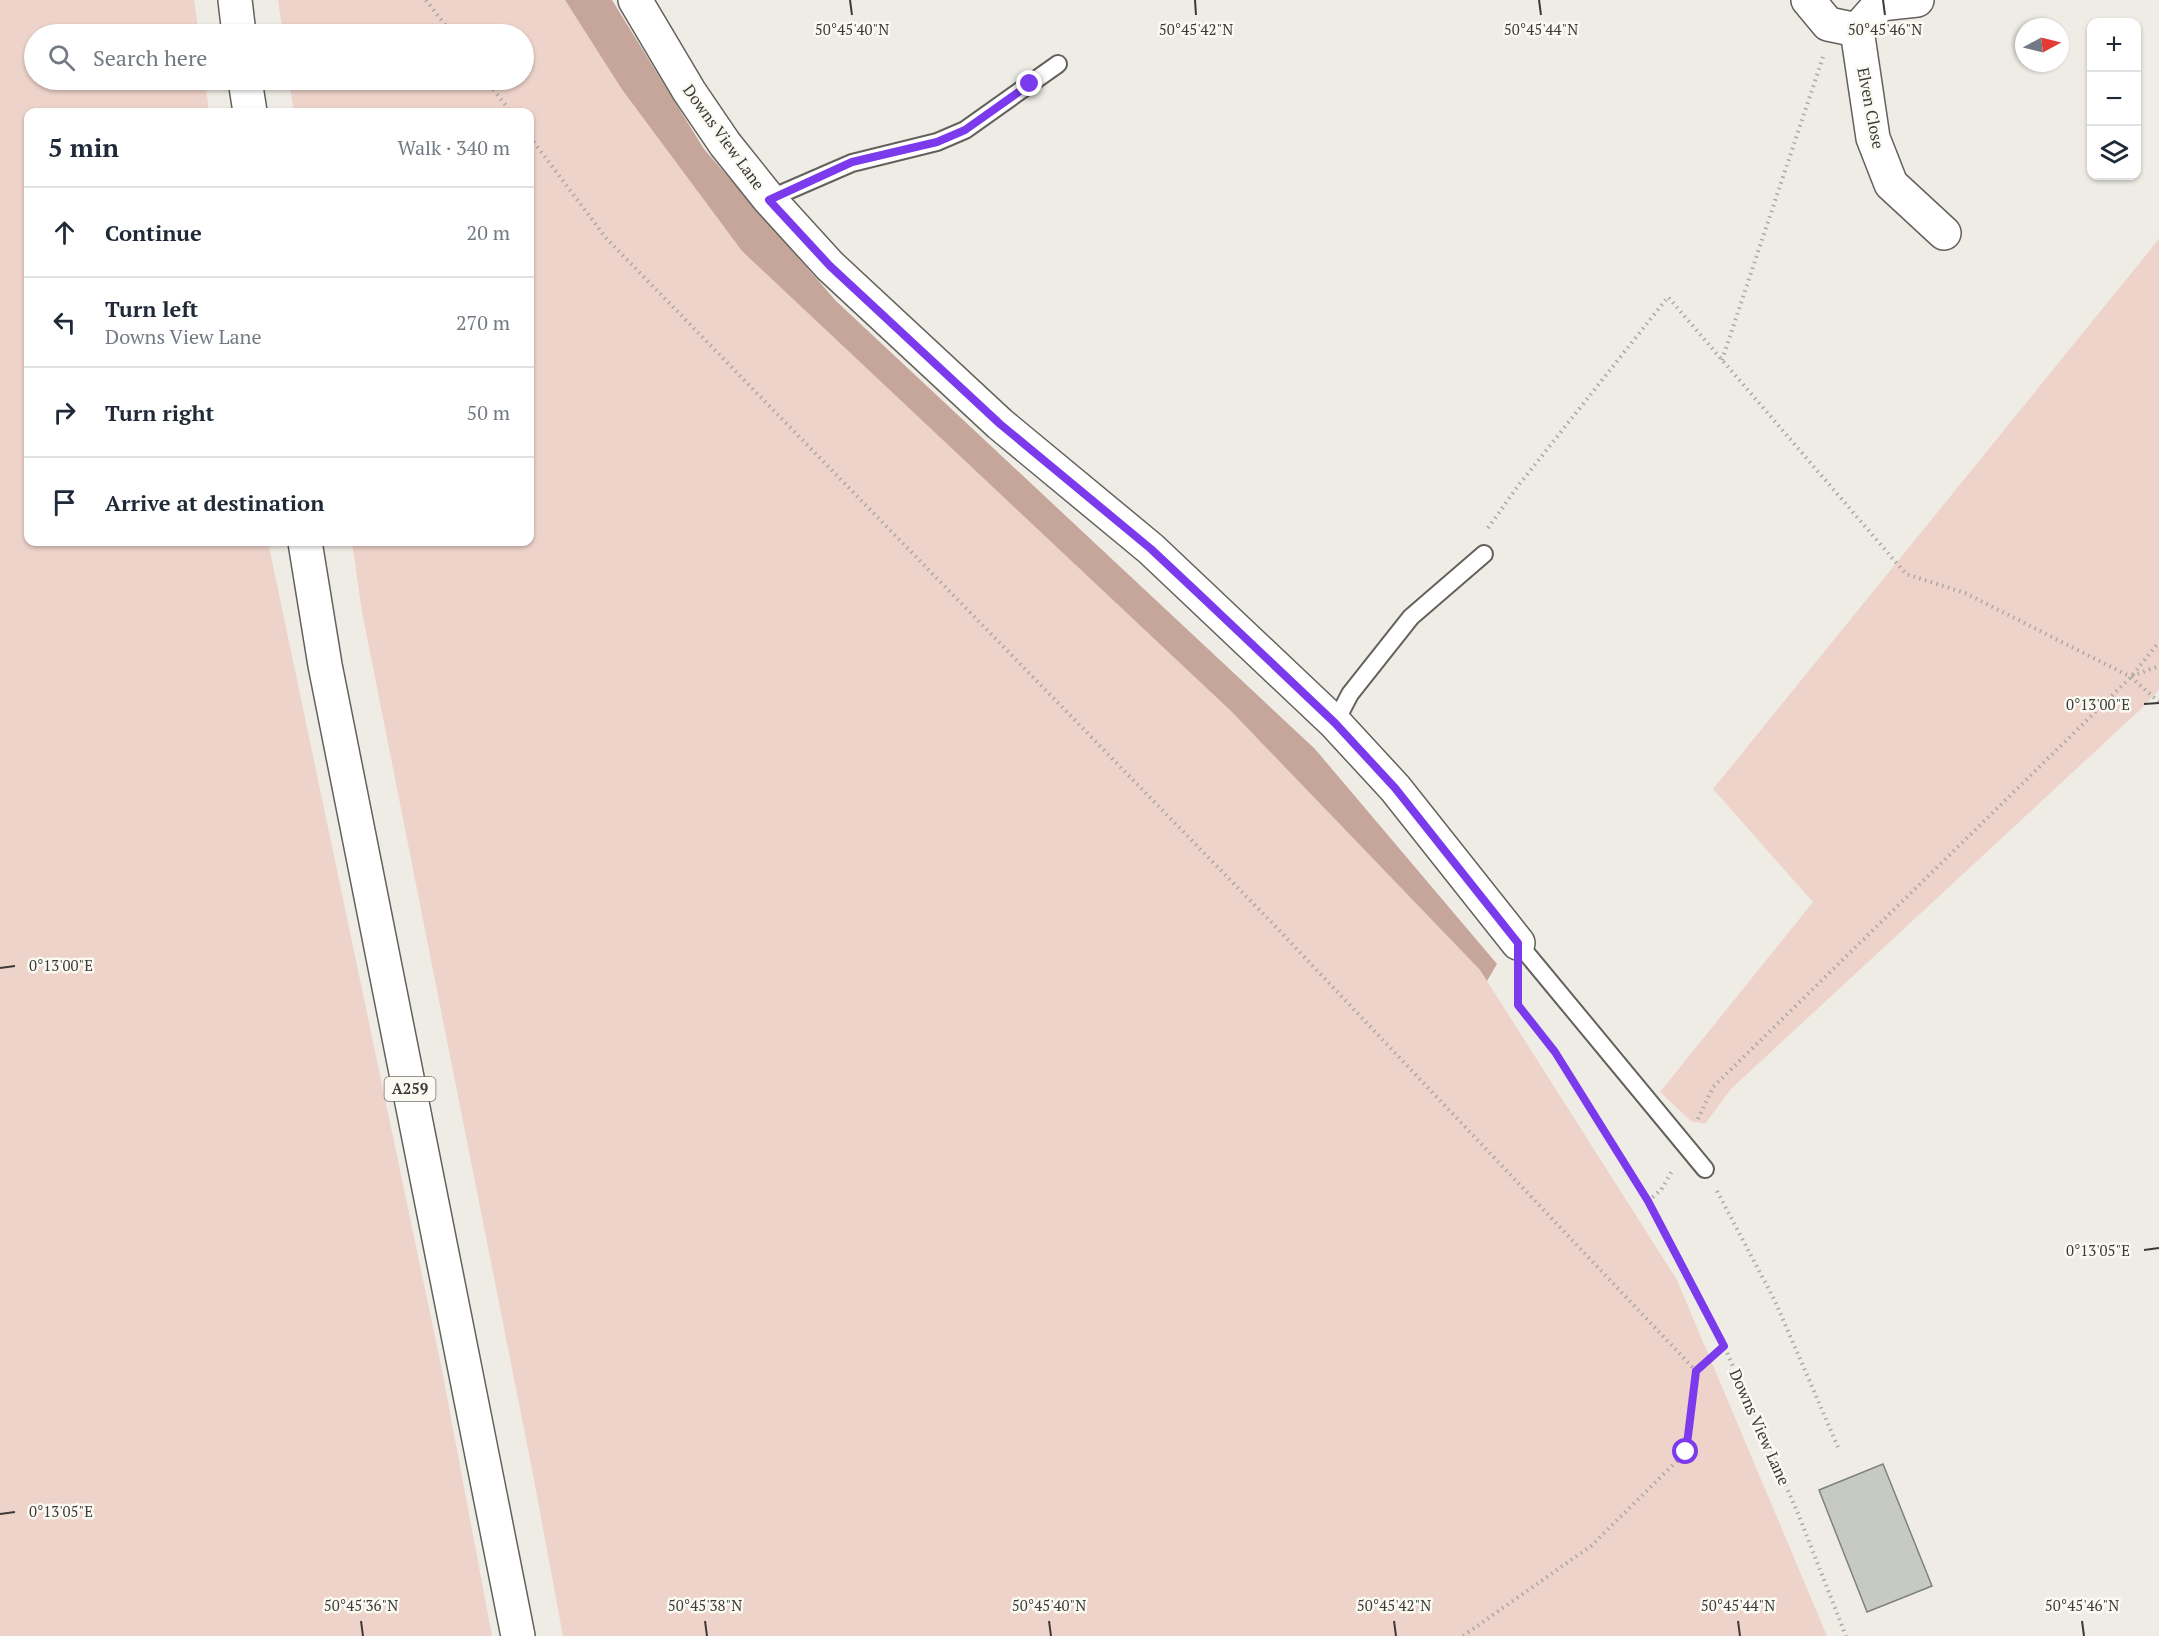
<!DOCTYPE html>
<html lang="en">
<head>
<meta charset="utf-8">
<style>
	:root { --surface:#fff; --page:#f2f2f3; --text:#1f2937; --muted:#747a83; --line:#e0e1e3 }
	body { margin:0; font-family:"PT Serif",serif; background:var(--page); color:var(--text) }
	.controls { position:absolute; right:18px; top:18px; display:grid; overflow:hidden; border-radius:12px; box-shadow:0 2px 4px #0004 }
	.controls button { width:54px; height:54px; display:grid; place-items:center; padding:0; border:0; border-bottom:2px solid var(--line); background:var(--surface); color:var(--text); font:30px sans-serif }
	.compass { position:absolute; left:2015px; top:18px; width:54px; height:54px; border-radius:50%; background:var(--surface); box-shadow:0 2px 4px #0004; rotate:83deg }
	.stop { position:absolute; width:18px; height:18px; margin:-14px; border:4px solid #7c3aed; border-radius:50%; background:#fff }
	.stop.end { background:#7c3aed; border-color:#fff; box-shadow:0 2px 6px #0008 }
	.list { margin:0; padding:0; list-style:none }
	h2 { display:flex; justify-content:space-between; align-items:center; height:78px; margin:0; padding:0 24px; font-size:26px }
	h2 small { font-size:20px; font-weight:400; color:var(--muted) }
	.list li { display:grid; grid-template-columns:39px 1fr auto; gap:18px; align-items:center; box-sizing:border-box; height:90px; padding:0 24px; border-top:2px solid var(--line) }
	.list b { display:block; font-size:22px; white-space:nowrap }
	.list p { margin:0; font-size:20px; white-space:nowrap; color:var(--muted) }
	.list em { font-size:20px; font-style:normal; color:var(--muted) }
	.icon { flex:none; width:33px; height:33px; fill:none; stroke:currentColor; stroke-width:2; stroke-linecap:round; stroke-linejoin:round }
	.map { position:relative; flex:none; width:2159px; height:1636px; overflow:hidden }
	.search { position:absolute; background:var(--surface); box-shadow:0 2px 4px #0004; left:24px; top:24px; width:510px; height:66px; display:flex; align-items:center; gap:15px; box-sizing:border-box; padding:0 21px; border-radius:33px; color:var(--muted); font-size:22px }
	.panel { position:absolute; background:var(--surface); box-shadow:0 2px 4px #0004; left:24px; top:108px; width:510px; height:438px; border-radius:12px }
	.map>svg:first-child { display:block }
</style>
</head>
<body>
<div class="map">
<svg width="2159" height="1636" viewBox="0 0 2159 1636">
	<rect width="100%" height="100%" fill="#eeece5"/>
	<!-- green -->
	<g fill="#eed3ca">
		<polygon points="0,0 194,0 199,34 34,34 34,80 205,80 209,112 28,112 28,542 268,542 442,1370 492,1636 0,1636"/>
		<polygon points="278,0 565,0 621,88 1231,711 1480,970 1677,1280 1827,1636 563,1636 531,1464 362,612 352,542 530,542 530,112 294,112 289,80 524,80 524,34 283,34"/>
		<polygon points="2159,239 2159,690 2141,709 1731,1089 1705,1124 1691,1121 1660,1092 1813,902 1713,789"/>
	</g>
	<!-- forest -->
	<polygon fill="#c6a69b" points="565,0 612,0 704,149 836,301 1315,749 1497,964 1487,981 1480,970 1231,711 742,251 621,88"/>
	<!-- building -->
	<polygon fill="#c7cac3" stroke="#7f827b" stroke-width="1.5" points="1883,1464 1932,1586 1867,1612 1819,1490"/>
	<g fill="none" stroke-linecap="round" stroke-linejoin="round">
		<defs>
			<g id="lane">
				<polyline points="769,199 852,163 937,142 965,130 1058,64"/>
				<polyline points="1335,723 1350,694 1411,617 1484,554"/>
				<polyline points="1518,943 1705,1169"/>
			</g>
			<g id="street">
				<polyline points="635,0 689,91 725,144 769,199 830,266 1000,424 1151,549 1335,723 1395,788 1518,943"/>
				<polyline points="1808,0 1828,24 1857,30 1880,4"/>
				<polyline points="1879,0 1880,4 1917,0"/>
				<polyline points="1857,30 1873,138 1891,184 1944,233"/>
			</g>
			<g id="primary">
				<polyline points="235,0 239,34"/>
				<polyline points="245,80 250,112"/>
				<polyline points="305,542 325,665 518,1636"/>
			</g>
		</defs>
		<!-- lane casing -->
		<use href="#lane" stroke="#63615b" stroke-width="20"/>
		<!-- street casing -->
		<use href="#street" stroke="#63615b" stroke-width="36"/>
		<!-- primary casing -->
		<use href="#primary" stroke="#63615b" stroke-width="36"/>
		<!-- path -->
		<g stroke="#aba9a4" stroke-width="4" stroke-dasharray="1.5 4.5" stroke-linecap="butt">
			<polyline points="426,0 452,34"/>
			<polyline points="486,80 511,112"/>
			<polyline points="530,137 606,238 1275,926 1696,1371"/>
			<polyline points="1722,360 1823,57"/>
			<polyline points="1488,528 1518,486 1668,297 1906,574 1965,593 2131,677 2159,702"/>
			<polyline points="2132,676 2159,666"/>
			<polyline points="1518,986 1518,1005 1555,1052 1648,1201 1724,1346 1797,1511 1846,1636"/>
			<polyline points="1698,1119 1713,1087 2131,677 2159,642"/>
			<polyline points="1717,1191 1775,1301 1838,1447"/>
			<polyline points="1648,1201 1661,1190 1672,1171"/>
			<polyline points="1463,1636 1591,1546 1686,1452 1696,1371 1724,1346"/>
		</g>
		<!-- lane -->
		<use href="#lane" stroke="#fff" stroke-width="16"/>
		<!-- street -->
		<use href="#street" stroke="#fff" stroke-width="33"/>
		<!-- primary -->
		<use href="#primary" stroke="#fff" stroke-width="33"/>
	</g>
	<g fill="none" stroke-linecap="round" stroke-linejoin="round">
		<!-- route -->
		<polyline stroke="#7c3aed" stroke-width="8" points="1030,84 965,130 937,142 852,162 769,200 830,266 1000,424 1151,549 1200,595 1335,723 1395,788 1518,943 1518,1005 1555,1052 1648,1201 1724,1346 1696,1371 1686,1452"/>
	</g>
	<!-- ticks -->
	<path fill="none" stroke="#3b3a38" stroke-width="2" d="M850 0 852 15M1195 0 1196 15M1539 0 1541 15M1883 0 1885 15M2144 704 2159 703M0 968 15 966M2144 1250 2159 1248M0 1514 15 1512M361 1621 363 1636M705 1621 707 1636M1049 1621 1051 1636M1394 1621 1396 1636M1738 1621 1740 1636M2082 1621 2084 1636"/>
	<g text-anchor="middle" stroke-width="5" stroke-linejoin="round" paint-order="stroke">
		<!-- shield labels -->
		<rect fill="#fbfaf2" stroke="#757470" stroke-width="1.5" x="384.5" y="1077" width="51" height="24" rx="4.5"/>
		<g font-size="15" font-weight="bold" fill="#3b3a38">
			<text x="410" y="1094">A259</text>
		</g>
		<!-- street labels -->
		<g font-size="16" fill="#3b3a38" stroke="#fbfaf2">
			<text transform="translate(1871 108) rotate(79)" y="6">Elven Close</text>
			<text transform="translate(724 137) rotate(54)" y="6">Downs View Lane</text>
			<text transform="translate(1760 1427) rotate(66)" y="6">Downs View Lane</text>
		</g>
	</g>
	<g font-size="15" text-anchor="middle" fill="#3b3a38" stroke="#fbfaf2" stroke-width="5" stroke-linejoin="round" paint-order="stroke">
		<text x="852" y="35">50°45'40"N</text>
		<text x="1196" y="35">50°45'42"N</text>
		<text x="1541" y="35">50°45'44"N</text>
		<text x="1885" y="35">50°45'46"N</text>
		<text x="2098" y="710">0°13'00"E</text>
		<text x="61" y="971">0°13'00"E</text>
		<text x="2098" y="1256">0°13'05"E</text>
		<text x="61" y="1517">0°13'05"E</text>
		<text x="361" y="1611">50°45'36"N</text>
		<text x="705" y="1611">50°45'38"N</text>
		<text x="1049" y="1611">50°45'40"N</text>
		<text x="1394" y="1611">50°45'42"N</text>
		<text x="1738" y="1611">50°45'44"N</text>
		<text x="2082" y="1611">50°45'46"N</text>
	</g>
</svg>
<div class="controls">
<button>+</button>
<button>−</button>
<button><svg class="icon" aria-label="layers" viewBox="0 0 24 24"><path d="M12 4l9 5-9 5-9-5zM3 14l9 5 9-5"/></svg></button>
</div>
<svg class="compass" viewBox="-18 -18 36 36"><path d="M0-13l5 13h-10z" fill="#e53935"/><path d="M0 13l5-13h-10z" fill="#747a83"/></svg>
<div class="stop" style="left:1686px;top:1452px"></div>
<div class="stop end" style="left:1030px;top:84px"></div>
<div class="search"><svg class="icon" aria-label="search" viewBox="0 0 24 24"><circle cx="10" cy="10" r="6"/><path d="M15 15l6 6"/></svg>Search here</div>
<section class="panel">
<h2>5 min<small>Walk · 340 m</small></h2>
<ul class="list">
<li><svg class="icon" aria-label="ahead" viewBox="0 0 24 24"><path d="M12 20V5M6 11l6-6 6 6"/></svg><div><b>Continue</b></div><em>20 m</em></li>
<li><svg class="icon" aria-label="left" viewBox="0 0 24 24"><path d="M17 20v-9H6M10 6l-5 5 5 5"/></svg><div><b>Turn left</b><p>Downs View Lane</p></div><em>270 m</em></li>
<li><svg class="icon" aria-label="right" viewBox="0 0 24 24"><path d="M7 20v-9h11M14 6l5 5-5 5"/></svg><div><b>Turn right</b></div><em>50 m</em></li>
<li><svg class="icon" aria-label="arrive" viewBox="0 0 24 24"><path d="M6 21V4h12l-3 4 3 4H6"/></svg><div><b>Arrive at destination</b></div></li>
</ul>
</section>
</div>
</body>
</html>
